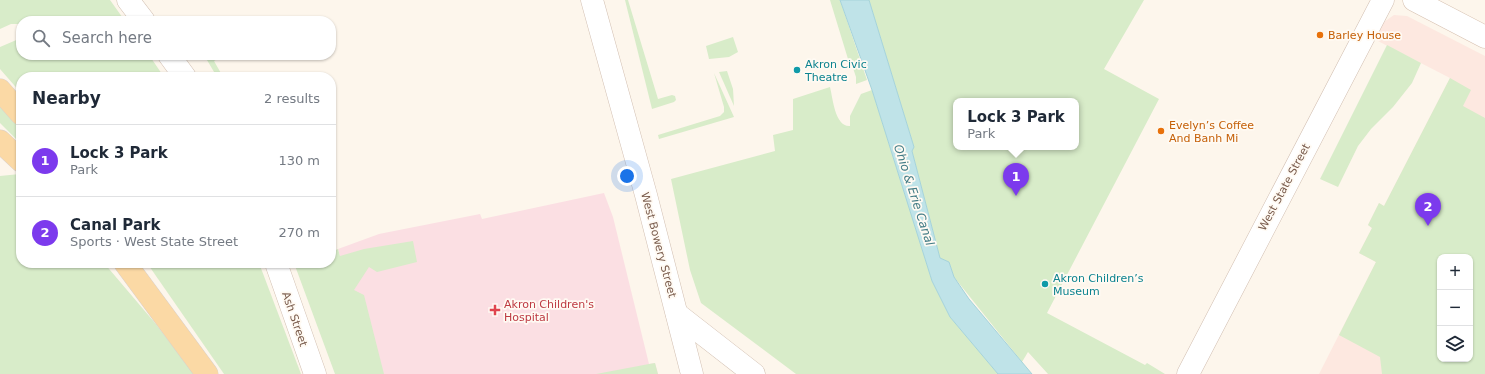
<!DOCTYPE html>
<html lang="en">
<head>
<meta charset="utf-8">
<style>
	:root { --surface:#fff; --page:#f2f2f3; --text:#1f2937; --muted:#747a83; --line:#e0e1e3; --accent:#7c3aed }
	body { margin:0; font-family:"DejaVu Sans",sans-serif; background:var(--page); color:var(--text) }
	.controls { position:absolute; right:12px; bottom:12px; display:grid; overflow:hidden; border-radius:8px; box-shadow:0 1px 3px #0004 }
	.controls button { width:36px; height:36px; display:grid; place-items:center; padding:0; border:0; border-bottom:1px solid var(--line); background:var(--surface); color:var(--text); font:20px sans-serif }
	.you { position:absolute; left:627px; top:176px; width:14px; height:14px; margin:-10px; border:3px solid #fff; border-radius:50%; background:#1a73e8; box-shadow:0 0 0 6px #1a73e833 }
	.badge { display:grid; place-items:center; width:26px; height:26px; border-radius:50%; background:var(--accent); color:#fff; font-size:13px; font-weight:700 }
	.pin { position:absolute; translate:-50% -33px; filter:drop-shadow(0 1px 2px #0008) }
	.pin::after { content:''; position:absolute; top:21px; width:14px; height:12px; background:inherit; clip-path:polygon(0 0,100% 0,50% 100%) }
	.popup { position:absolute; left:953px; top:98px; width:126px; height:52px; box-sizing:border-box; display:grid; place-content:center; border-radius:8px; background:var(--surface); filter:drop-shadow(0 1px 3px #0005); font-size:13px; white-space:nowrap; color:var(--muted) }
	.popup b { font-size:15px; color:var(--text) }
	.popup::after { content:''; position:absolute; left:50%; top:100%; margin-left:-8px; border:8px solid transparent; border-top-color:var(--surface) }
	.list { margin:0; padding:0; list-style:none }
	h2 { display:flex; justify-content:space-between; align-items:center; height:52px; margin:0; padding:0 16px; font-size:17px }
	h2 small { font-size:13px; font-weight:400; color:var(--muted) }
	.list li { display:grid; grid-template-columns:26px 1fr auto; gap:12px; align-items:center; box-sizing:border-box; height:72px; padding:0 16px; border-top:1px solid var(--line) }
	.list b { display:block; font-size:15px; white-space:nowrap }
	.list p { margin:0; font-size:13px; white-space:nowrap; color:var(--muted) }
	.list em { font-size:13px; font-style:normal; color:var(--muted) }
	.icon { flex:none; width:22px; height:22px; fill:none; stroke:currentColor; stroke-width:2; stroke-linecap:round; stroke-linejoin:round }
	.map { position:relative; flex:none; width:1485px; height:374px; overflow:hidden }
	.search { position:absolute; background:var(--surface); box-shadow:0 1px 3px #0004; left:16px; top:16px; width:320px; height:44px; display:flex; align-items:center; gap:10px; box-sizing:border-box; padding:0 14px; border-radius:16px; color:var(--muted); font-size:15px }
	.panel { position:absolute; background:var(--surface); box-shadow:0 1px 3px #0004; left:16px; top:72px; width:320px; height:196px; border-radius:16px }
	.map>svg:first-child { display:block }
</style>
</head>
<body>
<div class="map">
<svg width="1485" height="374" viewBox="0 0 1485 374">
	<rect width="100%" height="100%" fill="#fdf6ec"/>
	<!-- commercial -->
	<path fill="#fde8e0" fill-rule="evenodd" d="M1394 15 1407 16 1485 56V374H1319L1376 262 1359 253 1372 228 1368 225 1379 203 1384 206 1450 78 1374 39 1384 22ZM1440 257H1470V359H1440Z"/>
	<!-- medical -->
	<polygon fill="#fbdfe3" points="604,193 613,217 649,364 655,363 658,374 373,374 338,249 379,234 480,214 482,219"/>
	<!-- green -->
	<g fill="#d8ecc9" fill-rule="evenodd">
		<polygon points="0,0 110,0 125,21 21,21 21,24 11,24 0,29"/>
		<polygon points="625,0 628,0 658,99 672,95 675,96 676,100 674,102 652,109"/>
		<polygon points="830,0 840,0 867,80 856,84 856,77 850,59 848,59"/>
		<path d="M869 0H1144L1104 69 1159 99 1047 313 1145 365 1147 363 1165 374H1048L1028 352 1022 362 954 277 949 262 940 258 912 151 914 147ZM956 101H1076V147H956Z"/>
		<polygon points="733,37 738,52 729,57 709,59 706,46"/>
		<polygon points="21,38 21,55 149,55 164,77 21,77 21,93 0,69 0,47"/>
		<polygon points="1387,45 1421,63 1412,83 1393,107 1371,129 1358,146 1338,187 1320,179"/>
		<polygon points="204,55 224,55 214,61 222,75 226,73 227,77 217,77"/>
		<polygon points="727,71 733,89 734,106 719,72"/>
		<polygon points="714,73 734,117 659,139 658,135 720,116 724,112 724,107"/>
		<path d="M1450 78 1471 90 1463 106 1485 118V374H1382L1380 357 1339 335 1376 262 1359 253 1372 228 1368 225 1379 203 1384 206ZM1440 257H1470V359H1440Z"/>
		<path d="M830 87C833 99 835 127 850 126V116L861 94 872 90 932 281 950 317 998 374H796L701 303 690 270 671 179 775 151 773 135 793 130V99Z"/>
		<polygon points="0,103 21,127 21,144 0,123"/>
		<polygon points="20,174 21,176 21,263 104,263 155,323 194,374 0,374 0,176"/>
		<polygon points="413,241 417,262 377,272 369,267 354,290 364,295 384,374 335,374 294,263 331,263 331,252 338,249 340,256 364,249"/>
		<polygon points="147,263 259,263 301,374 224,374"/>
		<polygon points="655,363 658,374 596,374 649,364"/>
	</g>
	<!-- water -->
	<polygon fill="#bfe3e8" stroke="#a5d3da" points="840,0 869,0 914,147 912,151 940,258 949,262 954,277 969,299 1032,374 998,374 950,317 932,281 872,90"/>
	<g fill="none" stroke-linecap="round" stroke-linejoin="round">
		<defs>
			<polyline id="minor" points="677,314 754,374"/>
			<g id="tertiary">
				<polyline points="128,0 144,21"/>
				<polyline points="592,0 646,195 692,374"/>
				<polyline points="169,55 185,77"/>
				<polyline points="276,263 315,374"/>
				<polyline points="1188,374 1383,0"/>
			</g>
			<polyline id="secondary" points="1414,0 1485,37"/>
			<g id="primary">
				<polyline points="0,90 21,114"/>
				<polyline points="0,141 21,161"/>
				<polyline points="125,263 207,374"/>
			</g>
		</defs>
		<!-- minor casing -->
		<use href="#minor" stroke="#d1beb0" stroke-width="23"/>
		<!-- tertiary casing -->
		<use href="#tertiary" stroke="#d1beb0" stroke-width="23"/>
		<!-- secondary casing -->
		<use href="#secondary" stroke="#d6c0b0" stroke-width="23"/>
		<!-- primary casing -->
		<use href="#primary" stroke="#dad1cd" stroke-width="23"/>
		<!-- minor -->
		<use href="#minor" stroke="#fff" stroke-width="22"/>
		<!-- tertiary -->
		<use href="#tertiary" stroke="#fff" stroke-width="22"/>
		<!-- secondary -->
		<use href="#secondary" stroke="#fff" stroke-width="22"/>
		<!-- primary -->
		<use href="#primary" stroke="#fbd9a5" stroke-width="22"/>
	</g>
	<!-- markers -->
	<g fill="#e8710a" stroke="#fffaf3" stroke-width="1.5">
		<circle cx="1320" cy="35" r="4"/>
		<circle cx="1161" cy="131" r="4"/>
	</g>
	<g fill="#0f9aa8" stroke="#fffaf3" stroke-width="1.5">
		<circle cx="797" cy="70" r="4"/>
		<circle cx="1045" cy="284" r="4"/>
	</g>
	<path fill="#e0444e" stroke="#fffaf3" stroke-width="1.5" d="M493 304h4v4h4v4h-4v4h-4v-4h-4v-4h4z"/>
	<g text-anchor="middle" stroke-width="3.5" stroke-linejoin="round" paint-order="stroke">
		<!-- food labels -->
		<g font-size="11" fill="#c56008" stroke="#fffaf3" text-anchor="start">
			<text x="1328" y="39">Barley House</text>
			<text x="1169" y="129">Evelyn’s Coffee<tspan x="1169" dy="13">And Banh Mi</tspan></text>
		</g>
		<!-- culture labels -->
		<g font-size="11" fill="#0d838f" stroke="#fffaf3" text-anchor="start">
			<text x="805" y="68">Akron Civic<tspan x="805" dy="13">Theatre</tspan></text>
			<text x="1053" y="282">Akron Children’s<tspan x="1053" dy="13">Museum</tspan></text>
		</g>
		<!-- street labels -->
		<g font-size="11" fill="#7a5c4d" stroke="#fffaf3">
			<text transform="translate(1284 187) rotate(-62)" y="4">West State Street</text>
			<text transform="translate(659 245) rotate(75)" y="4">West Bowery Street</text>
			<text transform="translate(295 319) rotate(71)" y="4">Ash Street</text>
		</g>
		<!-- health labels -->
		<g font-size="11" fill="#be3a42" stroke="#fffaf3" text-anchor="start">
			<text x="504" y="308">Akron Children's<tspan x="504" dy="13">Hospital</tspan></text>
		</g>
		<!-- water labels -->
		<g font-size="12" font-style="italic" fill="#437c86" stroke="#fffaf3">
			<text transform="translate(914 195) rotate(72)" y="4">Ohio &amp; Erie Canal</text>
		</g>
	</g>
</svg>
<div class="controls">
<button>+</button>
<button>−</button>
<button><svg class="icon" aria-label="layers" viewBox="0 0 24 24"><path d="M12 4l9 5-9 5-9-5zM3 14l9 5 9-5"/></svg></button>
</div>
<div class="you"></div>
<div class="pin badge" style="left:1016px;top:196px">1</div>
<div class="popup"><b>Lock 3 Park</b>Park</div>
<div class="pin badge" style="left:1428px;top:226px">2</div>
<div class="search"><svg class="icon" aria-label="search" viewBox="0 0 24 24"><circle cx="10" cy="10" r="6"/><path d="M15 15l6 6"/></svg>Search here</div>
<section class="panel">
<h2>Nearby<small>2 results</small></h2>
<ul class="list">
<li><span class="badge">1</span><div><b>Lock 3 Park</b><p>Park</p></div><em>130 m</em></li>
<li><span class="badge">2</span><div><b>Canal Park</b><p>Sports · West State Street</p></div><em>270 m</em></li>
</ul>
</section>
</div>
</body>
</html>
